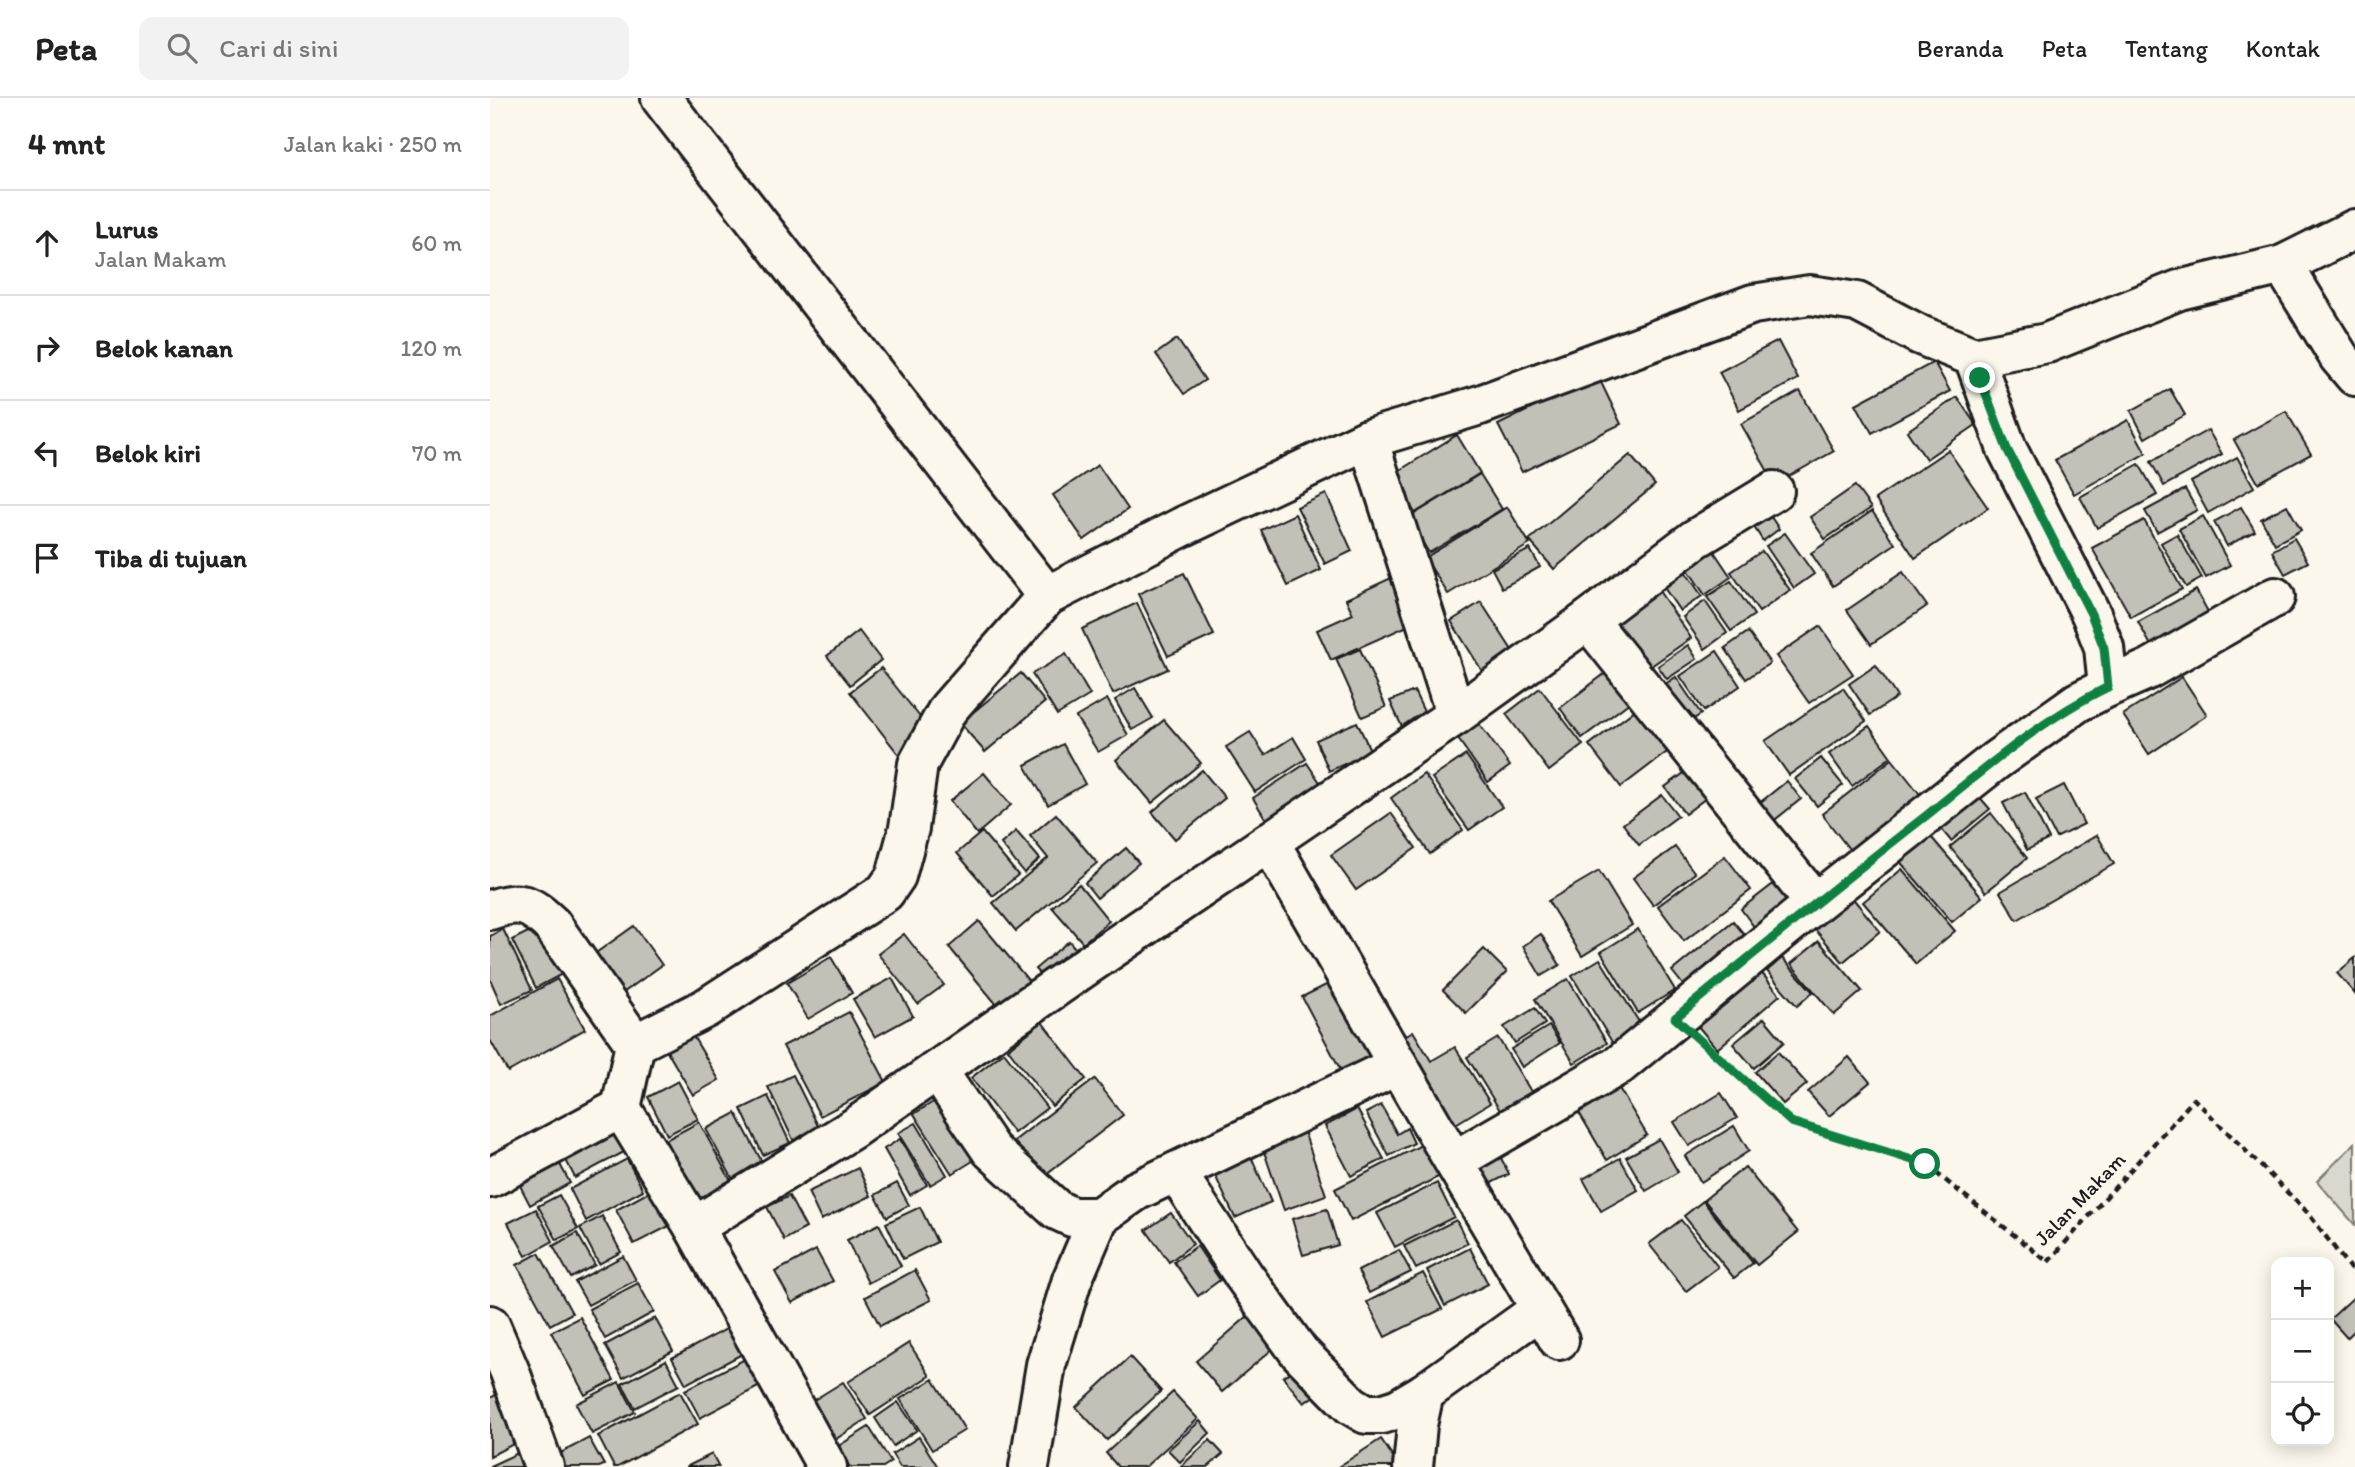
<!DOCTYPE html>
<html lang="id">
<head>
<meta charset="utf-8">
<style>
	:root { --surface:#fff; --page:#f2f2f2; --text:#222; --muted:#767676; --line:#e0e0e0 }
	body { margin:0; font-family:Itim,sans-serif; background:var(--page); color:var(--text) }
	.controls { position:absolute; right:21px; bottom:21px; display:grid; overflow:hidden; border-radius:14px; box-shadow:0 4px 18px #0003 }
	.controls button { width:63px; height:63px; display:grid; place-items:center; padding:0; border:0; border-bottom:2px solid var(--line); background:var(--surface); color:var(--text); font:35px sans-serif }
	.stop { position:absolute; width:21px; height:21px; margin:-16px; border:5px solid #0b8043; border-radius:50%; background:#fff }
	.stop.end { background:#0b8043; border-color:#fff; box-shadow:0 2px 7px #0008 }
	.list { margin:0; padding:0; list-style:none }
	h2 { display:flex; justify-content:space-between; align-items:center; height:91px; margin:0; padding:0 28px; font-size:30px }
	h2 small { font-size:23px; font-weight:400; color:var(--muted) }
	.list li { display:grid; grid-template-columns:46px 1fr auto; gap:21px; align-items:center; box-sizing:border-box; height:105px; padding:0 28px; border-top:2px solid var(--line) }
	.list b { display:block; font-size:26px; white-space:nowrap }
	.list p { margin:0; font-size:23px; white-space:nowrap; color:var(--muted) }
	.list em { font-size:23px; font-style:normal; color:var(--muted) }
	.icon { flex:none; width:38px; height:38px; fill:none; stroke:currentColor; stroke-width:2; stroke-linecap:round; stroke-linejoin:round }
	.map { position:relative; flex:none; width:1865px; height:1369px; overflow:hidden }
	header { display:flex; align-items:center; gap:42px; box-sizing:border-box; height:98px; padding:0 35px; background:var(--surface); border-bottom:2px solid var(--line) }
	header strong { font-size:33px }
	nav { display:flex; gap:38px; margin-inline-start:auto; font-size:24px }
	.search { width:490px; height:63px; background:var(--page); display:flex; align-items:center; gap:18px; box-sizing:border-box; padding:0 24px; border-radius:14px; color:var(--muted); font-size:26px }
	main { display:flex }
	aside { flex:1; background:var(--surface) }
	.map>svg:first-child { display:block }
</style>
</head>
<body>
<header>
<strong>Peta</strong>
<div class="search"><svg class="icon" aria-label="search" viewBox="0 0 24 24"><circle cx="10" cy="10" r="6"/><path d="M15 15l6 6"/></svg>Cari di sini</div>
<nav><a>Beranda</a><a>Peta</a><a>Tentang</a><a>Kontak</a></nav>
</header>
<main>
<aside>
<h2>4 mnt<small>Jalan kaki · 250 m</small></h2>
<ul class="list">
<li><svg class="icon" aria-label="ahead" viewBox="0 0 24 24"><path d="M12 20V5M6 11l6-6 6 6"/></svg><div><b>Lurus</b><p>Jalan Makam</p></div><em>60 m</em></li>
<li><svg class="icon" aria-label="right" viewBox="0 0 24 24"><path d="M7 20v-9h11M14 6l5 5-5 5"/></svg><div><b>Belok kanan</b></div><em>120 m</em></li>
<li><svg class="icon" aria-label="left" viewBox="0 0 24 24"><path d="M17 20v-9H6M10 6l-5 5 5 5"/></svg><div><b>Belok kiri</b></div><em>70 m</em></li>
<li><svg class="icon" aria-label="arrive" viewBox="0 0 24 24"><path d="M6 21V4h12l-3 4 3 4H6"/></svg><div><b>Tiba di tujuan</b></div></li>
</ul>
</aside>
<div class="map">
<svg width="1865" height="1369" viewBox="0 0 1865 1369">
	<rect width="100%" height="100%" fill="#fbf7ec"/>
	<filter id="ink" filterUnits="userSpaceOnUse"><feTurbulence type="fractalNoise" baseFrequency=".0143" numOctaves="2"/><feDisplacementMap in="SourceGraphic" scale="14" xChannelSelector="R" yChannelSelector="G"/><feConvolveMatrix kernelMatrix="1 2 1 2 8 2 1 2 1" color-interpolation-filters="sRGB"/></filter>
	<g filter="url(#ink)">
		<!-- green -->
		<polygon fill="#dad7ce" stroke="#7b7a75" stroke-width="2" points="1865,1045 1865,1127 1827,1083"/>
		<!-- building -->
		<g fill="#c3c0b8" stroke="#1c1c1c" stroke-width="2">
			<polygon points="687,241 715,282 694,296 666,256"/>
			<polygon points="1288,243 1308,281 1249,312 1229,274"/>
			<polygon points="1444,264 1460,293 1382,335 1366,306"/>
			<polygon points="1108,278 1131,326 1032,374 1008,327"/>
			<polygon points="1680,291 1695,317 1655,340 1641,313"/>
			<polygon points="1310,293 1344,353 1285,386 1251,326"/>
			<polygon points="1467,299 1486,327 1436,361 1417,333"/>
			<polygon points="1796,313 1821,356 1768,385 1744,342"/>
			<polygon points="1638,322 1656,355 1584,396 1565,362"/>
			<polygon points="1718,332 1732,356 1674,388 1661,364"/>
			<polygon points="967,337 990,375 925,415 902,377"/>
			<polygon points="1458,352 1498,410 1425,460 1385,401"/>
			<polygon points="1140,357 1165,387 1064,471 1039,442"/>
			<polygon points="1747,359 1764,389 1718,415 1701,384"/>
			<polygon points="1649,366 1667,397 1607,430 1590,399"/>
			<polygon points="608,367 638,411 594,442 563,397"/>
			<polygon points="990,376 1012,411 939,455 918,420"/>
			<polygon points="1365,388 1381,410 1335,441 1320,419"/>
			<polygon points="1695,391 1707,412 1667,434 1655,413"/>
			<polygon points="836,396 862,453 835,466 807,409"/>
			<polygon points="1273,407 1289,431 1273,443 1257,418"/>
			<polygon points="1797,407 1811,432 1785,446 1771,421"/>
			<polygon points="1017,409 1040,446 958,496 935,460"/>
			<polygon points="1751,409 1765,433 1737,448 1724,424"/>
			<polygon points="1382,413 1405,446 1343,488 1321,455"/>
			<polygon points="805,416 831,472 798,488 771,432"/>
			<polygon points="1713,418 1740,467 1716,480 1689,431"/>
			<polygon points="1654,422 1692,491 1641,519 1602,450"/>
			<polygon points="1295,435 1324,476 1304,490 1276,448"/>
			<polygon points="1687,436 1712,480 1696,489 1671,445"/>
			<polygon points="1804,440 1818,464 1795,476 1782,453"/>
			<polygon points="1219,446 1241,479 1215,497 1193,464"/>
			<polygon points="1040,451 1050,469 1012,490 1002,471"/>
			<polygon points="1272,453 1300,492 1269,514 1241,474"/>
			<polygon points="1188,463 1212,498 1190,513 1166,478"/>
			<polygon points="1413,474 1437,508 1381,546 1357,512"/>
			<polygon points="694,475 724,537 678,558 648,496"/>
			<polygon points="901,480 922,526 841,562 827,532 863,516 856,501"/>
			<polygon points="1241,483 1264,517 1241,533 1217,499"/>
			<polygon points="1165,487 1201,540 1151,575 1115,522"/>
			<polygon points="1706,492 1722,521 1664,553 1648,524"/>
			<polygon points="1215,503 1237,535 1215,551 1193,519"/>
			<polygon points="991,504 1027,560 996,579 961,523"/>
			<polygon points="647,505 678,571 623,596 592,531"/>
			<polygon points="1330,528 1363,576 1319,605 1286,558"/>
			<polygon points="369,533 391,562 360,587 337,558"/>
			<polygon points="1258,534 1280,565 1256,581 1235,550"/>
			<polygon points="1198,547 1207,561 1177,581 1168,568"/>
			<polygon points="870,551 896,609 872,619 846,561"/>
			<polygon points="1227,553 1250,588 1214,613 1190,578"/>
			<polygon points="576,556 600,597 567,617 542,576"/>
			<polygon points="1386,567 1407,599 1380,617 1359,586"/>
			<polygon points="391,570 441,633 410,658 360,594"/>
			<polygon points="1121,571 1144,601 1092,640 1070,610"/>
			<polygon points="531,575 555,604 495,654 470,625"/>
			<polygon points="1186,579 1211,616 1197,626 1171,589"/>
			<polygon points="1692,579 1717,617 1659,656 1633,617"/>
			<polygon points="645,590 663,620 642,632 625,602"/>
			<polygon points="1050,590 1093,647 1059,673 1016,616"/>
			<polygon points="1353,590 1376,623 1299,677 1275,643"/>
			<polygon points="924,593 937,620 913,631 900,603"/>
			<polygon points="617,601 638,637 608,654 586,619"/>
			<polygon points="1149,609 1181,651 1131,689 1099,647"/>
			<polygon points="674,622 711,665 662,705 626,662"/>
			<polygon points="987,623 1020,668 998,684 966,638"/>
			<polygon points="867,624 881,654 839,673 826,642"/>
			<polygon points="1379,628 1401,659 1362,688 1339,656"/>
			<polygon points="760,634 775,657 803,639 816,661 765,694 736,649"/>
			<polygon points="573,646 595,686 558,707 535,667"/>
			<polygon points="976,657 1012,709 979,732 942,680"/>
			<polygon points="1331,660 1353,687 1327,708 1305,681"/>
			<polygon points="1402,661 1433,700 1363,756 1332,716"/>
			<polygon points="817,665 835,692 780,728 763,700"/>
			<polygon points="1205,667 1225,693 1195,716 1175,689"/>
			<polygon points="712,672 735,700 685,741 662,714"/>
			<polygon points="494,675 521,707 487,736 460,703"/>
			<polygon points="934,676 973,732 940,756 901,700"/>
			<polygon points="1297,683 1311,701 1281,725 1267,707"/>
			<polygon points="1574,687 1594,726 1566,740 1546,701"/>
			<polygon points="1480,688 1500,711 1461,743 1442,720"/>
			<polygon points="1535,694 1559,741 1537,752 1513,705"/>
			<polygon points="1172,697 1188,718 1149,747 1133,726"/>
			<polygon points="901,715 926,750 866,792 841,757"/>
			<polygon points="1501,715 1537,760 1496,794 1460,749"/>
			<polygon points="566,716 607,765 526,833 503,805 558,760 540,738"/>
			<polygon points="1431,727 1492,799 1462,824 1401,753"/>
			<polygon points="526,733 550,761 534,775 511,746"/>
			<polygon points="492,734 528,777 503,798 467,755"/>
			<polygon points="1607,737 1624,766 1527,822 1510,794"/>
			<polygon points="1185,749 1205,775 1163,807 1143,780"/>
			<polygon points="636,750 649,765 607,800 595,785"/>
			<polygon points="1235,758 1261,792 1194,843 1168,808"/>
			<polygon points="1412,771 1465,833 1426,866 1373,804"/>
			<polygon points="1109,773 1142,827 1092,858 1058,803"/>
			<polygon points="1291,780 1311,806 1270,837 1251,811"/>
			<polygon points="589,786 619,823 593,845 562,809"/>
			<polygon points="1360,797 1390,833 1353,864 1322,828"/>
			<polygon points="489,823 543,888 512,913 459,849"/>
			<polygon points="1243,823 1264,848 1202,898 1182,873"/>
			<polygon points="144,828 172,867 130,897 103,857"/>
			<polygon points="48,829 72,876 46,890 22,842"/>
			<polygon points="13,831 42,892 11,906 0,881 0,838"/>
			<polygon points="1148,831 1185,892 1148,915 1111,854"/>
			<polygon points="414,836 454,887 428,906 388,856"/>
			<polygon points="1051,836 1070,867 1051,878 1033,848"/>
			<polygon points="579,843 591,857 558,886 545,871"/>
			<polygon points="1329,843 1372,893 1344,917 1301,866"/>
			<polygon points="994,851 1017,874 976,915 953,892"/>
			<polygon points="341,859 362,895 318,921 297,885"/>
			<polygon points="1292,860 1323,894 1307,908 1277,873"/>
			<polygon points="1865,860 1865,896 1847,875"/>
			<polygon points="1110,861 1154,932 1125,949 1082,878"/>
			<polygon points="1265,867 1290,897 1227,951 1202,921"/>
			<polygon points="402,880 423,918 385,939 363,901"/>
			<polygon points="850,880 894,963 856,982 812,899"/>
			<polygon points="67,881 95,931 18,974 0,942 0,918"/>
			<polygon points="1078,881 1117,945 1084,965 1045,901"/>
			<polygon points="1045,910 1055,926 1025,945 1014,929"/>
			<polygon points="359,914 396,984 330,1018 293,948"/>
			<polygon points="1274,920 1294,944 1264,970 1243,946"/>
			<polygon points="552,924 596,981 562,1008 518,951"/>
			<polygon points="1059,928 1070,945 1032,969 1021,951"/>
			<polygon points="923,933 941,963 965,949 1000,1005 964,1027 903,945"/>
			<polygon points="203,938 229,982 203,997 177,953"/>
			<polygon points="1008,940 1042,995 1011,1014 977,959"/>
			<polygon points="514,954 557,1010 524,1035 481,980"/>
			<polygon points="1288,954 1317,986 1293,1006 1265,974"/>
			<polygon points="1359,959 1380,984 1339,1018 1318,994"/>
			<polygon points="303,977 332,1036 306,1048 278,989"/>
			<polygon points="605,981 633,1017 552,1079 524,1043"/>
			<polygon points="1124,982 1157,1037 1117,1062 1084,1006"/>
			<polygon points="188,983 208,1021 177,1037 158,999"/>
			<polygon points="1231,995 1247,1020 1199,1048 1184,1024"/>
			<polygon points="456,996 494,1056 462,1076 424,1016"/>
			<polygon points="278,998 300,1045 273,1057 251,1011"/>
			<polygon points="891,1007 907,1036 917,1030 924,1045 899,1058 876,1015"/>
			<polygon points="867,1011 894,1061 861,1078 835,1028"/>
			<polygon points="246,1015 279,1077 249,1093 216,1031"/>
			<polygon points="209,1024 247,1094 208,1115 170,1045"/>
			<polygon points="426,1025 457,1077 440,1087 408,1035"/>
			<polygon points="811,1025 836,1097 794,1112 769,1039"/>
			<polygon points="1244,1028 1259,1053 1211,1084 1195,1058"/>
			<polygon points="121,1031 134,1054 85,1080 73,1056"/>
			<polygon points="410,1041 437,1087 420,1097 394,1051"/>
			<polygon points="1169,1041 1188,1074 1156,1093 1136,1059"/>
			<polygon points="937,1044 954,1076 861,1123 845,1091"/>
			<polygon points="760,1056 781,1104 745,1120 723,1073"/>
			<polygon points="1009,1056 1019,1076 992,1090 982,1070"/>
			<polygon points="65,1057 80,1085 40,1107 25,1078"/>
			<polygon points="1130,1060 1148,1092 1111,1113 1093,1081"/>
			<polygon points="137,1061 153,1092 96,1123 80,1091"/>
			<polygon points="1255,1069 1308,1134 1267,1167 1214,1102"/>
			<polygon points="368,1070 381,1098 331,1122 318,1094"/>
			<polygon points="407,1085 419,1107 397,1119 385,1097"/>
			<polygon points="947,1085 964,1119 905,1149 887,1115"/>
			<polygon points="172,1087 191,1122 144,1146 126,1112"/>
			<polygon points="69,1097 88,1131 67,1142 48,1108"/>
			<polygon points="299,1098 316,1130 294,1142 277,1109"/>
			<polygon points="1213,1103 1263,1165 1244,1180 1194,1118"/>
			<polygon points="430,1109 447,1144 413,1161 396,1125"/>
			<polygon points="46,1111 63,1143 36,1158 18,1125"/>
			<polygon points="837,1111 848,1147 813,1157 802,1121"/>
			<polygon points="681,1115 703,1146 679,1164 656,1132"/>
			<polygon points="112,1118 131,1154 109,1166 90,1130"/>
			<polygon points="966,1122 978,1145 926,1171 914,1148"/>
			<polygon points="1191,1122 1228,1169 1196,1193 1159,1146"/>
			<polygon points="389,1126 411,1168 378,1185 357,1142"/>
			<polygon points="87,1135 105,1167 81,1180 63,1148"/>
			<polygon points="707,1148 730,1182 708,1198 684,1164"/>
			<polygon points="980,1150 998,1186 955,1208 937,1172"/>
			<polygon points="326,1152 343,1183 302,1205 285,1174"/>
			<polygon points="909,1152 921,1174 879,1195 868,1173"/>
			<polygon points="49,1155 82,1215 60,1227 27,1167"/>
			<polygon points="133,1158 146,1182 98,1207 85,1184"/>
			<polygon points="425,1172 441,1202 390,1228 375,1199"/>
			<polygon points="933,1175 952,1211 895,1239 877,1204"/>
			<polygon points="148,1185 164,1214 115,1241 99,1211"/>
			<polygon points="1865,1198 1865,1232 1857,1240 1840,1221"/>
			<polygon points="758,1218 785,1249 732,1294 706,1263"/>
			<polygon points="90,1219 124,1282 95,1297 61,1234"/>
			<polygon points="165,1220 183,1253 133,1280 115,1247"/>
			<polygon points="238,1230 252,1256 196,1286 182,1260"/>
			<polygon points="419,1245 440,1278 380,1317 358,1284"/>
			<polygon points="640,1259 671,1293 617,1342 586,1309"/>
			<polygon points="255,1261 270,1288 210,1320 195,1292"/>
			<polygon points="176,1262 189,1287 145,1310 132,1286"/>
			<polygon points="813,1264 834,1290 814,1305 793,1279"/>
			<polygon points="443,1281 475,1332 442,1352 410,1301"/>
			<polygon points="129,1284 145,1314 102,1336 86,1306"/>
			<polygon points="353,1284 377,1321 335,1348 311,1310"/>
			<polygon points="17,1291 41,1337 0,1358 0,1300"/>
			<polygon points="190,1294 208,1326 128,1369 124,1369 108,1338"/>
			<polygon points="683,1294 708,1321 655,1369 628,1369 616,1355"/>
			<polygon points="408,1304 427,1332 403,1348 385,1320"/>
			<polygon points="710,1323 720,1335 690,1364 678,1352"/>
			<polygon points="379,1329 401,1364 393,1369 360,1369 347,1349"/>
			<polygon points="429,1339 448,1369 410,1369 402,1356"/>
			<polygon points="99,1340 114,1367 109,1369 70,1369 65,1358"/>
			<polygon points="891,1341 910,1369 848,1369"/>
			<polygon points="720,1342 733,1356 718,1369 690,1369"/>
			<polygon points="34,1352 42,1369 0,1369 0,1368"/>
			<polygon points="222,1356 229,1369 196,1369"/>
		</g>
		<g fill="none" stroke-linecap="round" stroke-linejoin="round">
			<defs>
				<g id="minor">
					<polyline points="171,0 557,498"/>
					<polyline points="1793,167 1849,259 1865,278"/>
					<polyline points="878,341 966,617"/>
					<polyline points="1098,522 1325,805"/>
					<polyline points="1618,589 1659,571 1785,499"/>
					<polyline points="780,745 950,1040 1069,1242"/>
					<path d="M0 812C30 802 39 805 62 827L145 946"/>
					<polyline points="447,972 501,1052 567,1112 582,1119 609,1119"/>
					<polyline points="964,1063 1129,967 1325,805 1505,663 1588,604 1618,589 1614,549 1601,516 1517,351 1484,259"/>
					<polyline points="686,1074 754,1178 809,1254 861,1307 876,1316 891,1316 907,1311 934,1295 1051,1211"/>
					<polyline points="0,1080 131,1010"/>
					<polyline points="204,1129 364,1030 595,869 966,617 1098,522 1205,441 1284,393"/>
					<polyline points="0,1227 20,1274 54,1369"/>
					<polyline points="337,1369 204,1129 131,1010 145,946 216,910 395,794 406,778 419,730 428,666 458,611 557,498 692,429 878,341 990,307 1263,206 1320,197 1367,204 1430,237 1484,259 1557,245 1689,192 1793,167 1865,131"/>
					<polyline points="539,1369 556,1267 582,1182 609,1119 646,1093 908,967"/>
					<polyline points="923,1369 927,1327 934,1295"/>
				</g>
			</defs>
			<!-- minor casing -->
			<use href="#minor" stroke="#1c1c1c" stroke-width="44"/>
			<!-- path -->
			<polyline stroke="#1c1c1c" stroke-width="4.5" stroke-dasharray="7 5" stroke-linecap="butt" points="1210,943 1301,1024 1435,1066 1558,1164 1704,1001 1818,1115 1865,1177"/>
			<!-- minor -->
			<use href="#minor" stroke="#fbf7ec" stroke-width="38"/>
		</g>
	</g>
	<g fill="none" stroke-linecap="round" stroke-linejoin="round" filter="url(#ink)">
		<!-- route -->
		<path stroke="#0b8043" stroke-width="9" d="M1435 1066 1301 1024 1185 920C1269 851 1352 783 1437 717 1494 671 1552 621 1618 589L1614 550 1601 516 1517 351 1490 280"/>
	</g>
	<g text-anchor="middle" stroke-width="7" stroke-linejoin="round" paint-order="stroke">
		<!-- street labels -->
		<g font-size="21" fill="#1c1c1c" stroke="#fbf7ec">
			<text transform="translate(1590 1101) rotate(-46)" y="7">Jalan Makam</text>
		</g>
	</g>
</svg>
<div class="controls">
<button>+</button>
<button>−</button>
<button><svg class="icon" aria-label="locate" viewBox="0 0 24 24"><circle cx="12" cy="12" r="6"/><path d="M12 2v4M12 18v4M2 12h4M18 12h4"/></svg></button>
</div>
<div class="stop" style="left:1435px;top:1066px"></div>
<div class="stop end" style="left:1490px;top:280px"></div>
</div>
</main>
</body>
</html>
